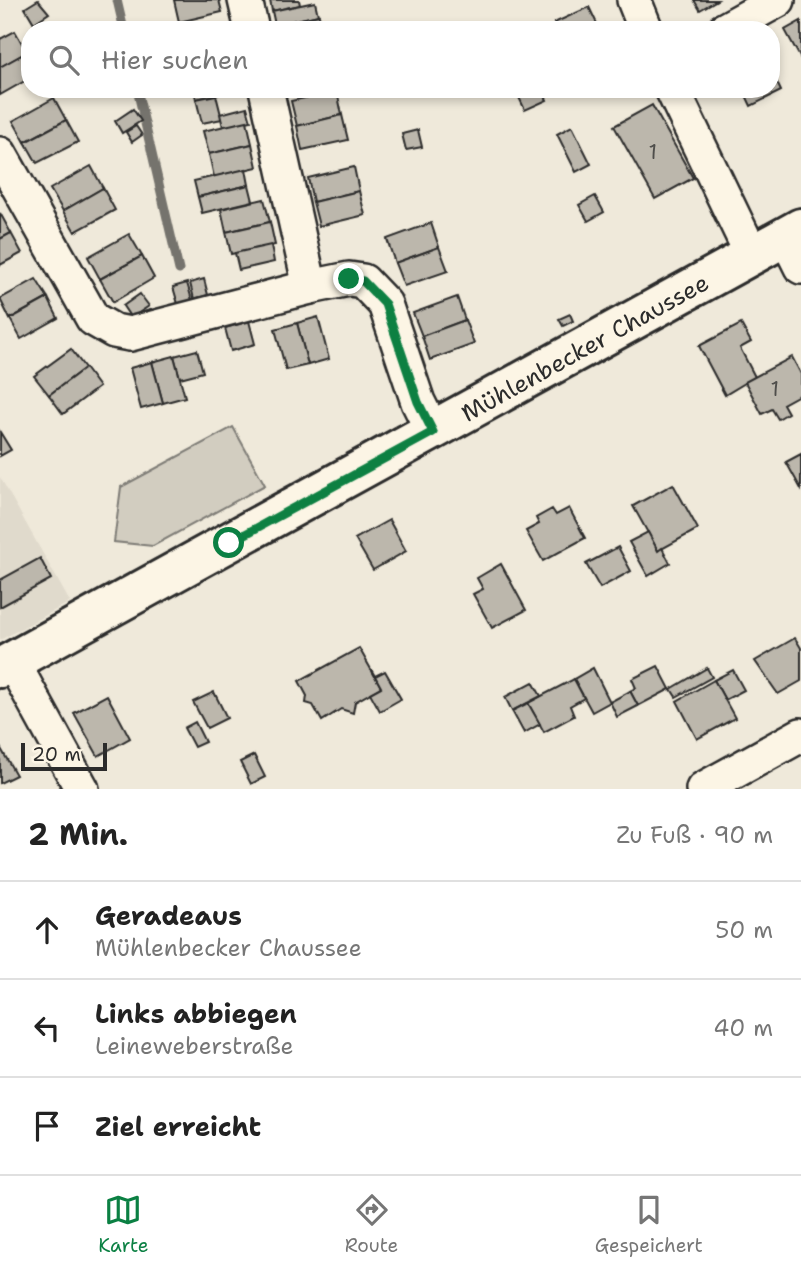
<!DOCTYPE html>
<html lang="de">
<head>
<meta charset="utf-8">
<style>
	:root { --surface:#fff; --page:#f6f6f6; --text:#222; --muted:#767676; --line:#e0e0e0; --accent:#0b8043 }
	body { margin:0; font-family:"Shantell Sans",sans-serif; background:var(--page); color:var(--text) }
	.scale { position:absolute; left:21px; bottom:18px; width:86px; box-sizing:border-box; padding-left:7px; border:4px solid #2b2b2b; border-top:0; font-size:19px; line-height:24px; white-space:nowrap; color:#2b2b2b; -webkit-text-stroke:5px #fcf5e5; paint-order:stroke }
	.stop { position:absolute; width:21px; height:21px; margin:-16px; border:5px solid #0b8043; border-radius:50%; background:#fff }
	.stop.end { background:#0b8043; border-color:#fff; box-shadow:0 2px 7px #0008 }
	.list { margin:0; padding:0; list-style:none }
	h2 { display:flex; justify-content:space-between; align-items:center; height:91px; margin:0; padding:0 28px; font-size:30px }
	h2 small { font-size:23px; font-weight:400; color:var(--muted) }
	.list li { display:grid; grid-template-columns:46px 1fr auto; gap:21px; align-items:center; box-sizing:border-box; height:98px; padding:0 28px; border-top:2px solid var(--line) }
	.list b { display:block; font-size:26px; white-space:nowrap }
	.list p { margin:0; font-size:23px; white-space:nowrap; color:var(--muted) }
	.list em { font-size:23px; font-style:normal; color:var(--muted) }
	.icon { flex:none; width:38px; height:38px; fill:none; stroke:currentColor; stroke-width:2; stroke-linecap:round; stroke-linejoin:round }
	.map { position:relative; flex:none; width:801px; height:789px; overflow:hidden }
	.search { position:absolute; background:var(--surface); box-shadow:0 4px 10px #0003; left:21px; right:21px; top:21px; height:77px; display:flex; align-items:center; gap:18px; box-sizing:border-box; padding:0 24px; border-radius:28px; color:var(--muted); font-size:26px }
	.sheet { height:385px; background:var(--surface) }
	nav { display:flex; justify-content:space-around; align-items:center; box-sizing:border-box; height:98px; border-top:2px solid var(--line); background:var(--surface); font-size:19px; color:var(--muted) }
	nav a { display:grid; justify-items:center; gap:4px }
	nav .on { color:var(--accent) }
	.map>svg:first-child { display:block }
</style>
</head>
<body>
<div class="map">
<svg width="801" height="789" viewBox="0 0 801 789">
	<rect width="100%" height="100%" fill="#efe9da"/>
	<filter id="ink" filterUnits="userSpaceOnUse"><feTurbulence type="fractalNoise" baseFrequency=".0143" numOctaves="2"/><feDisplacementMap in="SourceGraphic" scale="14" xChannelSelector="R" yChannelSelector="G"/><feConvolveMatrix kernelMatrix="1 2 1 2 8 2 1 2 1" color-interpolation-filters="sRGB"/></filter>
	<g filter="url(#ink)">
		<!-- built -->
		<polygon fill="#e0dacc" points="0,477 70,602 0,640"/>
		<!-- green -->
		<polygon fill="#d2cdc0" stroke="#7e7c76" stroke-width="2" points="233,427 265,485 153,546 114,542 121,487"/>
		<g fill="none" stroke-linecap="round" stroke-linejoin="round">
			<!-- stream -->
			<g stroke="#75736d" stroke-width="9">
				<polyline points="117,0 124,30"/>
				<polyline points="137,89 179,270"/>
			</g>
		</g>
		<!-- building -->
		<g fill="#bcb7ac" stroke="#2b2b2b" stroke-width="2">
			<polygon points="38,0 49,13 34,23 25,8"/>
			<polygon points="174,0 219,0 222,12 179,22"/>
			<polygon points="270,0 299,0 300,5 272,11"/>
			<polygon points="694,0 717,0 700,10"/>
			<polygon points="315,2 318,15 275,25 272,11"/>
			<polygon points="589,7 600,30 557,30 554,23"/>
			<polygon points="319,15 323,30 275,30 275,25"/>
			<polygon points="801,21 801,59 785,30"/>
			<polygon points="15,31 27,52 0,67 0,39"/>
			<polygon points="27,52 30,78 0,95 0,67"/>
			<polygon points="771,70 781,91 751,106 743,89 771,89"/>
			<polygon points="194,89 239,89 240,90 196,99"/>
			<polygon points="515,89 542,89 547,100 525,110"/>
			<polygon points="337,91 342,115 297,126 291,101"/>
			<polygon points="216,95 222,119 202,123 196,99"/>
			<polygon points="54,98 66,120 25,142 13,121"/>
			<polygon points="652,105 693,178 655,199 614,126"/>
			<polygon points="247,107 251,121 223,127 220,114"/>
			<polygon points="133,109 141,121 122,133 115,121"/>
			<polygon points="342,115 348,140 302,150 297,126"/>
			<polygon points="66,120 78,142 37,163 25,142"/>
			<polygon points="247,121 252,144 209,154 203,131"/>
			<polygon points="136,126 142,135 132,142 126,132"/>
			<polygon points="572,126 591,164 576,172 557,134"/>
			<polygon points="418,130 422,147 406,150 402,134"/>
			<polygon points="252,144 257,167 214,177 209,154"/>
			<polygon points="91,166 103,188 63,211 50,189"/>
			<polygon points="354,167 359,191 313,202 308,178"/>
			<polygon points="246,169 249,185 198,197 194,181"/>
			<polygon points="249,185 253,201 202,213 198,197"/>
			<polygon points="103,188 115,210 75,232 63,211"/>
			<polygon points="359,191 365,215 319,226 313,202"/>
			<polygon points="595,196 604,212 588,221 579,205"/>
			<polygon points="264,199 270,222 226,232 221,209"/>
			<polygon points="0,213 11,233 0,239"/>
			<polygon points="270,222 275,245 231,254 226,232"/>
			<polygon points="431,223 439,247 395,263 387,239"/>
			<polygon points="11,233 22,253 0,265 0,239"/>
			<polygon points="129,234 142,256 100,279 88,257"/>
			<polygon points="271,245 274,262 239,270 235,253"/>
			<polygon points="439,247 448,271 404,286 395,263"/>
			<polygon points="142,256 154,278 113,302 100,279"/>
			<polygon points="36,279 48,298 10,319 0,299"/>
			<polygon points="204,279 208,295 194,299 190,283"/>
			<polygon points="187,283 192,300 178,304 173,287"/>
			<polygon points="140,294 149,306 131,318 123,306"/>
			<polygon points="457,297 465,320 422,336 413,313"/>
			<polygon points="48,298 58,318 21,339 10,319"/>
			<polygon points="570,314 573,321 563,326 559,319"/>
			<polygon points="318,317 329,359 308,365 297,323"/>
			<polygon points="465,320 474,344 430,360 422,336"/>
			<polygon points="249,321 255,344 231,351 225,328"/>
			<polygon points="297,323 308,365 286,370 275,329"/>
			<polygon points="741,324 751,342 740,348 755,377 725,395 699,346"/>
			<polygon points="71,349 85,368 49,395 34,376"/>
			<polygon points="197,350 203,372 180,378 174,356"/>
			<polygon points="174,356 185,397 163,403 152,362"/>
			<polygon points="792,357 801,374 801,394 783,404 788,413 778,419 772,409 762,414 745,382"/>
			<polygon points="152,362 163,403 141,409 130,368"/>
			<polygon points="85,368 99,387 63,414 49,395"/>
			<polygon points="0,432 11,450 0,456"/>
			<polygon points="801,454 801,489 786,462"/>
			<polygon points="673,484 698,529 658,551 633,506"/>
			<polygon points="569,508 585,538 543,561 526,531 539,524 536,518 552,509 556,515"/>
			<polygon points="389,520 406,551 373,570 355,539"/>
			<polygon points="648,532 658,551 662,548 670,563 648,576 629,542"/>
			<polygon points="618,547 631,571 600,588 586,564"/>
			<polygon points="40,558 51,579 0,607 0,580"/>
			<polygon points="501,564 526,610 492,628 473,594 483,589 477,578"/>
			<polygon points="795,638 801,648 801,681 778,694 755,661"/>
			<polygon points="359,648 381,687 355,702 353,713 341,709 322,721 313,705 306,703 307,696 299,681"/>
			<polygon points="658,666 670,689 638,706 630,691 636,688 632,679"/>
			<polygon points="593,668 610,702 592,712 574,679"/>
			<polygon points="707,668 712,677 676,697 671,689"/>
			<polygon points="733,670 744,690 725,700 714,680"/>
			<polygon points="385,671 401,699 380,711 370,693 381,687 375,676"/>
			<polygon points="574,679 584,698 570,706 574,716 544,732 528,703"/>
			<polygon points="714,680 735,718 697,739 677,701"/>
			<polygon points="533,682 541,696 512,711 505,697"/>
			<polygon points="630,691 638,706 617,717 610,702"/>
			<polygon points="214,692 227,718 207,728 193,702"/>
			<polygon points="107,695 130,738 98,756 74,713"/>
			<polygon points="528,703 540,724 524,733 512,711"/>
			<polygon points="195,722 205,742 194,747 184,728"/>
			<polygon points="0,747 16,775 0,783"/>
			<polygon points="254,755 265,777 251,784 240,762"/>
		</g>
		<g fill="none" stroke-linecap="round" stroke-linejoin="round">
			<defs>
				<g id="minor">
					<polyline points="245,0 252,30"/>
					<polyline points="634,0 646,30"/>
					<polyline points="724,30 778,0"/>
					<polyline points="266,89 310,287"/>
					<polyline points="672,89 752,255"/>
					<polyline points="0,154 93,319 114,331 130,334 310,287 349,279 363,281 385,304 418,402 433,432"/>
					<polyline points="786,237 801,267"/>
					<polyline points="12,661 82,789"/>
					<polyline points="703,789 801,735"/>
				</g>
				<polyline id="major" points="0,668 801,228"/>
			</defs>
			<!-- minor casing -->
			<use href="#minor" stroke="#2b2b2b" stroke-width="38"/>
			<!-- major casing -->
			<use href="#major" stroke="#2b2b2b" stroke-width="44"/>
			<!-- minor -->
			<use href="#minor" stroke="#fcf5e5" stroke-width="33"/>
			<!-- major -->
			<use href="#major" stroke="#fcf5e5" stroke-width="38"/>
		</g>
	</g>
	<g fill="none" stroke-linecap="round" stroke-linejoin="round" filter="url(#ink)">
		<!-- route -->
		<polyline stroke="#0b8043" stroke-width="9" points="229,543 433,432 418,402 385,304 363,281 349,279"/>
	</g>
	<g text-anchor="middle" stroke-width="5" stroke-linejoin="round" paint-order="stroke">
		<!-- number labels -->
		<g font-size="21" fill="#4f4e4b">
			<text x="653" y="159">1</text>
			<text x="775" y="396">1</text>
		</g>
		<!-- street labels -->
		<g font-size="24" fill="#2b2b2b" stroke="#fcf5e5">
			<text transform="translate(585 348) rotate(-29)" y="8">Mühlenbecker Chaussee</text>
		</g>
	</g>
</svg>
<div class="scale">20 m</div>
<div class="stop" style="left:229px;top:543px"></div>
<div class="stop end" style="left:349px;top:279px"></div>
<div class="search"><svg class="icon" aria-label="search" viewBox="0 0 24 24"><circle cx="10" cy="10" r="6"/><path d="M15 15l6 6"/></svg>Hier suchen</div>
</div>
<section class="sheet">
<h2>2 Min.<small>Zu Fuß · 90 m</small></h2>
<ul class="list">
<li><svg class="icon" aria-label="ahead" viewBox="0 0 24 24"><path d="M12 20V5M6 11l6-6 6 6"/></svg><div><b>Geradeaus</b><p>Mühlenbecker Chaussee</p></div><em>50 m</em></li>
<li><svg class="icon" aria-label="left" viewBox="0 0 24 24"><path d="M17 20v-9H6M10 6l-5 5 5 5"/></svg><div><b>Links abbiegen</b><p>Leineweberstraße</p></div><em>40 m</em></li>
<li><svg class="icon" aria-label="arrive" viewBox="0 0 24 24"><path d="M6 21V4h12l-3 4 3 4H6"/></svg><div><b>Ziel erreicht</b></div></li>
</ul>
</section>
<nav>
<a class="on"><svg class="icon" aria-label="map" viewBox="0 0 24 24"><path d="M3 6l6-2 6 2 6-2v14l-6 2-6-2-6 2zM9 4v14M15 6v14"/></svg>Karte</a>
<a><svg class="icon" aria-label="directions" viewBox="0 0 24 24"><path d="M12 3l9 9-9 9-9-9zM9 14v-3h6M13 9l2 2-2 2"/></svg>Route</a>
<a><svg class="icon" aria-label="saved" viewBox="0 0 24 24"><path d="M7 4h10v16l-5-4-5 4z"/></svg>Gespeichert</a>
</nav>
</body>
</html>
